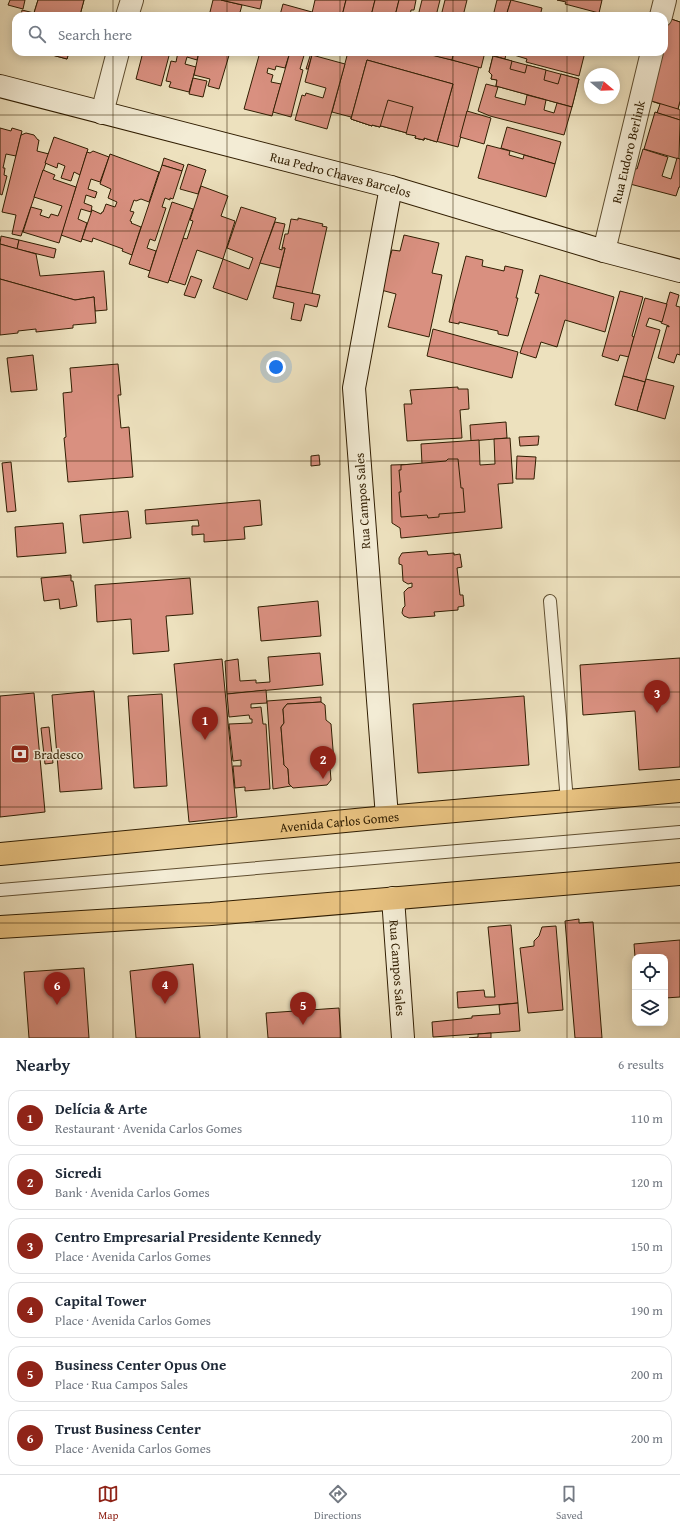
<!DOCTYPE html>
<html lang="en">
<head>
<meta charset="utf-8">
<style>
	:root { --surface:#fff; --page:#f6f6f7; --text:#1f2937; --muted:#747a83; --line:#e0e1e3; --accent:#8f2418 }
	body { margin:0; font-family:"Gentium Book Plus",serif; background:var(--page); color:var(--text) }
	.controls { position:absolute; right:12px; bottom:12px; display:grid; overflow:hidden; border-radius:8px; box-shadow:0 2px 10px #0003 }
	.controls button { width:36px; height:36px; display:grid; place-items:center; padding:0; border:0; border-bottom:1px solid var(--line); background:var(--surface); color:var(--text); font:20px sans-serif }
	.compass { position:absolute; left:584px; top:68px; width:36px; height:36px; border-radius:50%; background:var(--surface); box-shadow:0 2px 10px #0003; rotate:109deg }
	.you { position:absolute; left:276px; top:367px; width:14px; height:14px; margin:-10px; border:3px solid #fff; border-radius:50%; background:#1a73e8; box-shadow:0 0 0 6px #1a73e833 }
	.badge { display:grid; place-items:center; width:26px; height:26px; border-radius:50%; background:var(--accent); color:#fff; font-size:13px; font-weight:700 }
	.pin { position:absolute; translate:-50% -33px; filter:drop-shadow(0 1px 2px #0008) }
	.pin::after { content:''; position:absolute; top:21px; width:14px; height:12px; background:inherit; clip-path:polygon(0 0,100% 0,50% 100%) }
	.list { margin:0; padding:0; list-style:none }
	h2 { display:flex; justify-content:space-between; align-items:center; height:52px; margin:0; padding:0 16px; font-size:17px }
	h2 small { font-size:13px; font-weight:400; color:var(--muted) }
	.list li { display:grid; grid-template-columns:26px 1fr auto; gap:12px; align-items:center; box-sizing:border-box; height:56px; margin:0 8px 8px; padding:0 8px; border:1px solid var(--line); border-radius:12px }
	.list b { display:block; font-size:15px; white-space:nowrap }
	.list p { margin:0; font-size:13px; white-space:nowrap; color:var(--muted) }
	.list em { font-size:13px; font-style:normal; color:var(--muted) }
	.icon { flex:none; width:22px; height:22px; fill:none; stroke:currentColor; stroke-width:2; stroke-linecap:round; stroke-linejoin:round }
	.map { position:relative; flex:none; width:680px; height:1038px; overflow:hidden }
	.search { position:absolute; background:var(--surface); box-shadow:0 2px 10px #0003; left:12px; right:12px; top:12px; height:44px; display:flex; align-items:center; gap:10px; box-sizing:border-box; padding:0 14px; border-radius:12px; color:var(--muted); font-size:15px }
	.sheet { height:436px; background:var(--surface) }
	nav { display:flex; justify-content:space-around; align-items:center; box-sizing:border-box; height:56px; border-top:1px solid var(--line); background:var(--surface); font-size:11px; color:var(--muted) }
	nav a { display:grid; justify-items:center; gap:2px }
	nav .on { color:var(--accent) }
	.map>svg:first-child { display:block }
</style>
</head>
<body>
<div class="map">
<svg width="680" height="1038" viewBox="0 0 680 1038">
	<rect width="100%" height="100%" fill="#ede1be"/>
	<filter id="stains"><feTurbulence type="fractalNoise" baseFrequency=".005" numOctaves="4"/><feColorMatrix values="0 0 0 0 .2 0 0 0 0 .09 0 0 0 0 .02 0 0 0 .5 -.17"/></filter>
	<radialGradient id="worn" r=".72"><stop offset=".6" stop-color="#630" stop-opacity="0"/><stop offset="1" stop-color="#630" stop-opacity=".3"/></radialGradient>
	<!-- building -->
	<g fill="#d99080" stroke="#311e02">
		<polygon points="10,0 25,0 23,9 8,5"/>
		<polygon points="38,0 84,0 80,15 78,14 77,16 33,16"/>
		<polygon points="38,0 84,0 80,15 78,14 77,16 21,16 22,10 34,13"/>
		<polygon points="213,0 221,0 242,5 239,16 209,16"/>
		<polygon points="221,0 262,0 260,9"/>
		<polygon points="315,0 346,0 342,16 324,16 312,13"/>
		<polygon points="346,0 375,0 371,16 342,16"/>
		<polygon points="375,0 399,0 395,16 371,16"/>
		<polygon points="399,0 416,0 414,10 411,10 410,16 395,16"/>
		<polygon points="422,0 440,0 436,16 418,16"/>
		<polygon points="445,0 467,0 463,16 441,16"/>
		<polygon points="497,0 511,0 506,16 493,16"/>
		<polygon points="511,0 542,8 540,16 506,16"/>
		<polygon points="557,0 602,0 599,13 565,4 566,2"/>
		<polygon points="283,4 312,12 311,16 280,15"/>
		<polygon points="668,18 680,22 680,101 678,109 680,110 680,120 657,113 660,104 645,99 658,52 664,52 664,32"/>
		<polygon points="668,18 680,22 680,101 678,109 645,99 658,52 664,52 664,32"/>
		<polygon points="41,52 69,52 67,59"/>
		<polygon points="41,52 69,52 67,59"/>
		<polygon points="143,52 170,52 161,86 136,79"/>
		<polygon points="178,52 199,52 197,60 187,57 185,64 196,67 189,92 169,87 171,82 166,81 171,61 176,62"/>
		<polygon points="199,52 230,52 219,89 208,86 210,79 194,75"/>
		<polygon points="260,52 290,52 285,68 276,66 275,70 268,68 267,73 273,75 271,82 281,84 272,116 244,109"/>
		<polygon points="290,52 305,52 300,69 303,70 291,117 273,112"/>
		<polygon points="307,52 313,52 308,69 306,69 311,53"/>
		<polygon points="348,52 421,52 479,67 458,147 424,138 424,140 415,138 416,136 407,133 381,126 380,127 372,125 372,126 351,119 351,117 332,112"/>
		<polygon points="431,52 454,52 452,60 431,55"/>
		<polygon points="454,52 485,52 481,68 452,60"/>
		<polygon points="485,52 503,52 506,54 505,59 484,53"/>
		<polygon points="515,52 585,52 579,76 526,62 527,59 514,55"/>
		<polygon points="312,55 345,64 327,129 295,120 302,95 305,96 306,93 323,98 326,88 305,82"/>
		<polygon points="493,56 579,79 572,107 496,86 497,80 491,79 492,75 489,72"/>
		<polygon points="493,56 512,61 510,69 525,73 527,65 546,70 544,80 558,84 561,74 579,79 572,107 496,86 497,80 491,79 492,75 489,72"/>
		<polygon points="367,60 453,84 437,142 424,138 424,140 415,138 416,136 407,133 381,126 380,127 372,125 372,126 351,119"/>
		<polygon points="367,60 453,84 437,142 424,138 424,140 415,138 416,136 406,134 413,107 388,100 380,127 372,125 372,126 351,119"/>
		<polygon points="193,78 207,81 203,97 189,94"/>
		<polygon points="486,84 498,87 495,97 525,105 527,95 546,100 544,110 554,113 557,103 572,107 564,135 490,116 478,111"/>
		<polygon points="467,111 491,118 484,144 460,137"/>
		<polygon points="655,112 680,120 679,159 644,149"/>
		<polygon points="507,127 561,142 555,164 501,148"/>
		<polygon points="0,128 11,131 12,128 22,131 16,156 6,154 3,168 5,168 4,175 7,176 2,195 0,194"/>
		<polygon points="26,133 34,135 38,140 39,140 37,151 49,154 21,236 12,234 16,215 2,212 21,135"/>
		<polygon points="54,137 88,149 80,175 74,172 71,181 61,178 65,166 58,163 57,168 45,163"/>
		<polygon points="487,145 510,151 509,155 523,159 524,155 555,164 546,197 478,178"/>
		<polygon points="643,149 668,157 662,176 671,179 677,158 680,159 680,187 679,187 676,196 630,184 634,168 637,169"/>
		<polygon points="93,151 109,157 100,182 91,179 88,189 97,192 95,198 86,195 84,203 92,206 91,212 81,209 78,219 87,223 81,242 61,235 87,152 90,153"/>
		<polygon points="110,154 159,172 149,202 141,199 136,201 134,200 130,211 134,212 130,221 132,222 131,223 141,227 132,255 122,251 123,249 93,238 92,242 82,239 92,210 101,214 102,212 103,212 106,204 115,207 117,202 108,198 111,189 100,184"/>
		<polygon points="164,158 184,165 182,171 162,165"/>
		<polygon points="188,164 206,170 198,194 180,189"/>
		<polygon points="162,165 182,171 173,199 170,198 170,200 165,198 162,207 166,208 155,241 150,239 147,248 156,251 150,271 129,264"/>
		<polygon points="43,170 55,175 53,179 76,187 59,243 23,232 31,207 42,210 40,215 49,218 51,214 58,216 62,206 34,197"/>
		<polygon points="201,186 228,196 221,216 235,221 223,259 197,250 185,285 169,280 183,238 187,239 193,221 190,220"/>
		<polygon points="172,202 193,209 168,283 148,277"/>
		<polygon points="241,207 276,218 247,300 213,288 223,259 249,269 253,258 227,248"/>
		<polygon points="298,218 323,224 322,226 327,227 312,294 276,286 285,248 282,248 285,234 288,234 291,219 298,220"/>
		<polygon points="275,222 285,224 279,249 282,250 282,248 285,248 280,268 260,263"/>
		<polygon points="404,235 439,243 432,273 442,275 429,337 388,327 396,294 381,290 392,250 400,251"/>
		<polygon points="1,236 19,240 17,249 0,244"/>
		<polygon points="19,240 56,249 54,258 17,249"/>
		<polygon points="0,244 36,254 40,276 104,271 107,310 95,311 94,297 75,300 0,279"/>
		<polygon points="466,256 483,260 482,266 504,271 505,266 523,270 516,298 518,298 508,336 498,334 498,331 459,322 459,324 449,322"/>
		<polygon points="540,275 614,297 605,332 565,320 557,347 541,342 536,358 520,353 539,294 535,293"/>
		<polygon points="191,276 202,280 195,298 184,295"/>
		<polygon points="0,279 75,300 94,297 96,323 73,325 73,328 36,332 36,329 18,331 18,333 0,335"/>
		<polygon points="276,286 320,295 317,307 305,304 301,321 291,319 294,303 273,298"/>
		<polygon points="620,291 643,297 632,336 634,337 629,357 620,355 618,361 602,356"/>
		<polygon points="670,292 679,295 676,306 680,307 680,355 677,354 674,363 658,358 667,326 669,327 669,326 661,323"/>
		<polygon points="645,298 667,304 662,322 649,318 646,326 660,330 645,382 623,376"/>
		<polygon points="433,329 518,352 512,378 427,356"/>
		<polygon points="33,355 37,390 11,392 7,358"/>
		<polygon points="118,364 121,395 118,395 121,428 129,427 133,477 68,482 64,438 66,437 63,393 72,392 70,368"/>
		<polygon points="623,376 645,382 637,411 615,405"/>
		<polygon points="646,379 674,386 665,419 637,411"/>
		<polygon points="458,387 458,389 468,389 469,409 460,410 462,438 407,441 404,404 412,404 410,390"/>
		<polygon points="506,422 507,438 471,441 470,425"/>
		<polygon points="539,436 538,445 520,446 519,437"/>
		<polygon points="510,438 513,483 498,484 502,528 401,538 400,528 392,523 391,465 422,464 421,444 479,440 480,465 495,464 494,439"/>
		<polygon points="319,455 320,465 311,466 311,456"/>
		<polygon points="517,456 536,457 534,479 516,479"/>
		<polygon points="448,459 458,459 461,488 463,488 465,512 439,514 439,517 428,518 427,515 401,517 399,492 401,492 399,470 401,470 401,465 446,461"/>
		<polygon points="11,462 16,511 7,512 2,463"/>
		<polygon points="260,500 262,525 244,527 245,539 204,542 204,534 192,535 192,526 199,526 198,520 146,524 145,510"/>
		<polygon points="128,511 131,538 83,543 80,515"/>
		<polygon points="63,523 66,553 17,557 15,527"/>
		<polygon points="427,551 428,555 454,553 454,555 460,554 462,567 457,568 460,595 463,595 464,606 458,607 458,610 434,612 435,616 409,618 404,616 402,613 403,608 405,606 404,592 408,588 412,587 412,583 408,584 403,581 402,565 399,564 399,558 402,553"/>
		<polygon points="71,575 71,581 73,581 77,606 60,609 59,599 44,601 41,578"/>
		<polygon points="190,578 193,614 166,616 169,651 133,654 131,619 97,622 95,585"/>
		<polygon points="318,601 321,636 261,641 258,607"/>
		<polygon points="320,653 323,685 227,694 225,661 238,659 240,681 256,680 256,683 270,682 268,657"/>
		<polygon points="680,658 680,767 639,770 635,711 583,715 580,665"/>
		<polygon points="222,659 237,817 189,822 174,664"/>
		<polygon points="266,690 267,703 251,704 251,708 261,707 263,724 266,724 270,789 245,791 245,787 235,788 233,766 241,766 241,760 233,761 229,724 252,723 252,719 250,719 249,715 229,717 227,694"/>
		<polygon points="94,691 102,789 60,792 52,695"/>
		<polygon points="34,693 45,812 0,817 0,696"/>
		<polygon points="162,694 167,786 134,788 128,696"/>
		<polygon points="524,696 529,765 418,773 413,704"/>
		<polygon points="321,697 321,702 287,704 283,709 284,723 281,727 284,765 288,769 289,784 291,786 273,789 267,701"/>
		<polygon points="321,702 325,705 326,720 331,724 334,762 330,767 331,780 327,785 293,788 289,784 288,769 284,765 281,727 284,723 283,709 287,704"/>
		<polygon points="49,727 53,763 45,764 41,728"/>
		<polygon points="579,919 579,923 593,922 602,1038 575,1038 565,921"/>
		<polygon points="511,925 518,1003 458,1008 457,992 484,990 485,997 495,997 488,927"/>
		<polygon points="556,926 563,1010 528,1013 520,948 534,946 534,941 539,936 542,927"/>
		<polygon points="680,940 680,997 665,998 665,957 635,957 634,944"/>
		<polygon points="193,964 200,1038 136,1038 130,971"/>
		<polygon points="84,968 89,1038 29,1038 24,972"/>
		<polygon points="518,1003 520,1031 433,1037 432,1022 472,1018 472,1016 500,1014 499,1005"/>
		<polygon points="339,1008 341,1038 268,1038 266,1013"/>
		<polygon points="491,1033 491,1038 469,1038 478,1037 478,1034"/>
	</g>
	<g fill="none" stroke-linecap="round" stroke-linejoin="round">
		<defs>
			<g id="lane">
				<polyline points="550,601 567,801"/>
				<polyline points="0,890 680,832"/>
			</g>
			<g id="street">
				<polyline points="127,16 132,0"/>
				<polyline points="661,16 665,0"/>
				<polyline points="102,113 118,52"/>
				<path id="s1" d="M604 251 652 52"/>
			</g>
			<g id="secondary">
				<path id="s2" d="M0 86 391 187 604 251 680 271"/>
				<polyline points="387,817 354,388 391,187"/>
				<path id="s3" d="M393 898 403 1038"/>
			</g>
			<g id="primary">
				<path id="s4" d="M0 854 387 817 680 791"/>
				<polyline points="0,927 211,914 680,874"/>
			</g>
		</defs>
		<!-- lane casing -->
		<use href="#lane" stroke="#604f31" stroke-width="14"/>
		<!-- street casing -->
		<use href="#street" stroke="#604f31" stroke-width="24"/>
		<!-- secondary casing -->
		<use href="#secondary" stroke="#311e02" stroke-width="24"/>
		<!-- primary casing -->
		<use href="#primary" stroke="#311e02" stroke-width="24"/>
		<!-- lane -->
		<use href="#lane" stroke="#f3ecd5" stroke-width="12"/>
		<!-- street -->
		<use href="#street" stroke="#f3ecd5" stroke-width="22"/>
		<!-- secondary -->
		<use href="#secondary" stroke="#f3ecd5" stroke-width="22"/>
		<!-- primary -->
		<use href="#primary" stroke="#e6c07f" stroke-width="22"/>
	</g>
	<!-- grid -->
	<path fill="none" stroke="#311e02" stroke-width="1" stroke-opacity="0.55" d="M113 0V16M227 0V16M340 0V16M453 0V16M567 0V16M113 52V1038M227 52V1038M340 52V1038M453 52V1038M567 52V1038M0 115H680M0 231H680M0 346H680M0 461H680M0 577H680M0 692H680M0 807H680M0 923H680"/>
	<!-- icons -->
	<defs>
		<symbol id="bank-square" viewBox="-11 -11 22 22"><rect x="-9" y="-9" width="18" height="18" rx="4" fill="#8f2418" stroke="#f3ecd5"/><path d="M-6-4H6V4H-6ZM0-2.3a2.3 2.3 0 1 0 0 4.6a2.3 2.3 0 1 0 0-4.6Z" fill="#fff"/></symbol>
	</defs>
	<g fill-rule="evenodd">
		<use href="#bank-square" x="9" y="743" width="22" height="22"/>
	</g>
	<g text-anchor="middle" stroke-width="3" stroke-linejoin="round" paint-order="stroke">
		<!-- street labels -->
		<g font-size="13" fill="#311e02" stroke="#f3ecd5">
			<text dy="5" stroke="none"><textPath href="#s1" startOffset="102">Rua Eudoro Berlink</textPath></text>
			<text dy="5" stroke="none"><textPath href="#s2" startOffset="352">Rua Pedro Chaves Barcelos</textPath></text>
			<text transform="translate(362 501) rotate(-94)" y="5">Rua Campos Sales</text>
			<text dy="5" stroke="none"><textPath href="#s4" startOffset="341">Avenida Carlos Gomes</textPath></text>
			<text dy="5" stroke="none"><textPath href="#s3" startOffset="70">Rua Campos Sales</textPath></text>
		</g>
		<!-- poi labels -->
		<g font-size="13" fill="#311e02" stroke="#f3ecd5" text-anchor="start">
			<text x="34" y="759">Bradesco</text>
		</g>
	</g>
	<rect width="100%" height="100%" filter="url(#stains)"/>
	<rect width="100%" height="100%" fill="url(#worn)"/>
</svg>
<div class="controls">
<button><svg class="icon" aria-label="locate" viewBox="0 0 24 24"><circle cx="12" cy="12" r="6"/><path d="M12 2v4M12 18v4M2 12h4M18 12h4"/></svg></button>
<button><svg class="icon" aria-label="layers" viewBox="0 0 24 24"><path d="M12 4l9 5-9 5-9-5zM3 14l9 5 9-5"/></svg></button>
</div>
<svg class="compass" viewBox="-18 -18 36 36"><path d="M0-13l5 13h-10z" fill="#e53935"/><path d="M0 13l5-13h-10z" fill="#747a83"/></svg>
<div class="you"></div>
<div class="pin badge" style="left:205px;top:740px">1</div>
<div class="pin badge" style="left:323px;top:779px">2</div>
<div class="pin badge" style="left:657px;top:713px">3</div>
<div class="pin badge" style="left:165px;top:1004px">4</div>
<div class="pin badge" style="left:303px;top:1025px">5</div>
<div class="pin badge" style="left:57px;top:1005px">6</div>
<div class="search"><svg class="icon" aria-label="search" viewBox="0 0 24 24"><circle cx="10" cy="10" r="6"/><path d="M15 15l6 6"/></svg>Search here</div>
</div>
<section class="sheet">
<h2>Nearby<small>6 results</small></h2>
<ul class="list">
<li><span class="badge">1</span><div><b>Delícia &amp; Arte</b><p>Restaurant · Avenida Carlos Gomes</p></div><em>110 m</em></li>
<li><span class="badge">2</span><div><b>Sicredi</b><p>Bank · Avenida Carlos Gomes</p></div><em>120 m</em></li>
<li><span class="badge">3</span><div><b>Centro Empresarial Presidente Kennedy</b><p>Place · Avenida Carlos Gomes</p></div><em>150 m</em></li>
<li><span class="badge">4</span><div><b>Capital Tower</b><p>Place · Avenida Carlos Gomes</p></div><em>190 m</em></li>
<li><span class="badge">5</span><div><b>Business Center Opus One</b><p>Place · Rua Campos Sales</p></div><em>200 m</em></li>
<li><span class="badge">6</span><div><b>Trust Business Center</b><p>Place · Avenida Carlos Gomes</p></div><em>200 m</em></li>
</ul>
</section>
<nav>
<a class="on"><svg class="icon" aria-label="map" viewBox="0 0 24 24"><path d="M3 6l6-2 6 2 6-2v14l-6 2-6-2-6 2zM9 4v14M15 6v14"/></svg>Map</a>
<a><svg class="icon" aria-label="directions" viewBox="0 0 24 24"><path d="M12 3l9 9-9 9-9-9zM9 14v-3h6M13 9l2 2-2 2"/></svg>Directions</a>
<a><svg class="icon" aria-label="saved" viewBox="0 0 24 24"><path d="M7 4h10v16l-5-4-5 4z"/></svg>Saved</a>
</nav>
</body>
</html>
